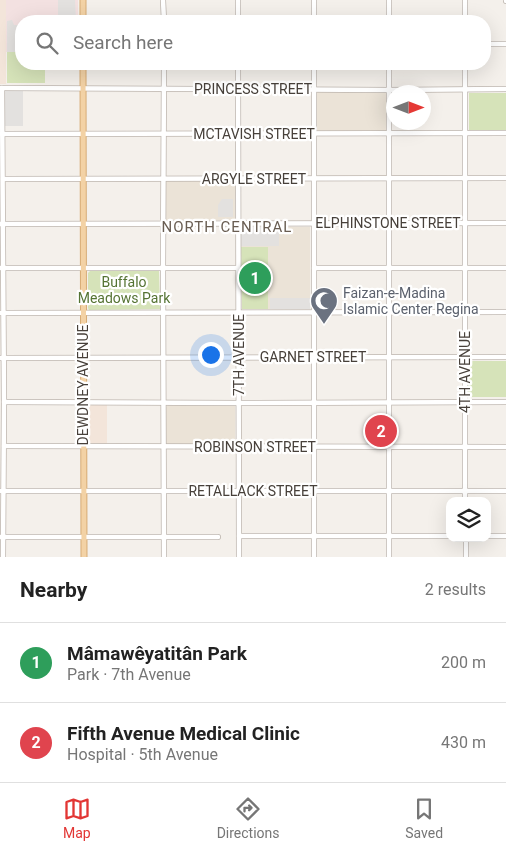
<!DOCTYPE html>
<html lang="en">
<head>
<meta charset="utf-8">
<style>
	:root { --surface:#fff; --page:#f2f2f2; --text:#222; --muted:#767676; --line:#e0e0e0; --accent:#e23634 }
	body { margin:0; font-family:Roboto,sans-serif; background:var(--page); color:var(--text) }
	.controls { position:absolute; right:15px; bottom:15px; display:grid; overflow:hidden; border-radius:10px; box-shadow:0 5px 20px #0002 }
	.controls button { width:45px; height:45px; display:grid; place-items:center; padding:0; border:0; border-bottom:1px solid var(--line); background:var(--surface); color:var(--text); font:25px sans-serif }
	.compass { position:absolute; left:386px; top:85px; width:45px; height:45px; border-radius:50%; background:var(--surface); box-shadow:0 5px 20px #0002; rotate:90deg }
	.you { position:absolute; left:210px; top:354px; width:18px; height:18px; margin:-12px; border:4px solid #fff; border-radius:50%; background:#1a73e8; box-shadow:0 0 0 8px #1a73e833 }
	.badge { display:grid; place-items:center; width:32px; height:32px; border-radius:50%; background:var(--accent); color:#fff; font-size:16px; font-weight:700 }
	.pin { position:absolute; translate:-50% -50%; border:2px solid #fff; box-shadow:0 1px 5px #0006 }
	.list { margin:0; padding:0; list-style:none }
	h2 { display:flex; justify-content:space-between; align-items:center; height:65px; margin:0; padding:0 20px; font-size:21px }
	h2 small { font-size:16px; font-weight:400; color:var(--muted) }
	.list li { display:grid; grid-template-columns:32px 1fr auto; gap:15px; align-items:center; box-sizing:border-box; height:80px; padding:0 20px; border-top:1px solid var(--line) }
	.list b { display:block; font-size:19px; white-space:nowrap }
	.list p { margin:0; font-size:16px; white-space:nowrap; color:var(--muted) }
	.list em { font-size:16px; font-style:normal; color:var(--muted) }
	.icon { flex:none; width:28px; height:28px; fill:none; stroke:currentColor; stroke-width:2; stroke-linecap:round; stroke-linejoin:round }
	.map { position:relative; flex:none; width:506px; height:557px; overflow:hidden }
	.search { position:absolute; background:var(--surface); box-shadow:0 5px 20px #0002; left:15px; right:15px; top:15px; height:55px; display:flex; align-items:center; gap:12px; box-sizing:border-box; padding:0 18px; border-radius:20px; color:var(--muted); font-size:19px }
	.sheet { height:225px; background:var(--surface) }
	nav { display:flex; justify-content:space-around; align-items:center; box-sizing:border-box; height:70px; border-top:1px solid var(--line); background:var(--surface); font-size:14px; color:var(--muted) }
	nav a { display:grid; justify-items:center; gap:2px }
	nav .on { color:var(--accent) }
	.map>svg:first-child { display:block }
</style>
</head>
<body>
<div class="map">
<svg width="506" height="557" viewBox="0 0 506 557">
	<rect width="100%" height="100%" fill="#f4f0eb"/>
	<!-- commercial -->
	<g fill="#f3e5da">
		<rect x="0" y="0" width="6" height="84"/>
		<polygon points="89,405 107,405 107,444 91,444 89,443"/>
	</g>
	<!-- education -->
	<g fill="#ebe3d7">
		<rect x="317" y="92" width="69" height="39"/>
		<rect x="166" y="181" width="69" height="39"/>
		<polygon points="241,227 310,227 310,309 268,309 268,247 241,247"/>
		<polygon points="168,405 235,406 235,443 169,445 166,443 166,407"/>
	</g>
	<!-- medical -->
	<polygon fill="#f3e1e1" points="6,0 78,0 78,21 21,21 21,52 6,52"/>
	<!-- green -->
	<g fill="#d6e3b9">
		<polygon points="7,52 21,52 21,64 45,64 45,83 7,83"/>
		<rect x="469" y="93" width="37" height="37"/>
		<polygon points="241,247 268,247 268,309 242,309"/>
		<polygon points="90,271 159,271 160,309 89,310 88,308 88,273"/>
		<rect x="468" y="361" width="38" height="36"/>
	</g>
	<!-- parking -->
	<g fill="#e3e1df">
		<polygon points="58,0 75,0 76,21 58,21"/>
		<polygon points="12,20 14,25 21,25 21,52 7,52 7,21"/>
		<rect x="3" y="91" width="20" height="35"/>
		<polygon points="222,199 233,199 233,217 218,217 218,205"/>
		<rect x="241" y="227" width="38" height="19"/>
		<rect x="270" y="298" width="40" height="11"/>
	</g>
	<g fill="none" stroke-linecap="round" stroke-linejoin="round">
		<defs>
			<g id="minor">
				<polyline points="163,0 164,21"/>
				<polyline points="238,0 238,21"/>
				<polyline points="314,0 314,21"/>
				<polyline points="389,0 389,21"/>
				<polyline points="465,0 465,21"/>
				<polyline points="506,0 506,1"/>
				<polyline points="485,44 506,44"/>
				<polyline points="238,64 239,557"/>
				<polyline points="314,64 314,557"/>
				<polyline points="389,64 389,557"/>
				<polyline points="465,64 465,501"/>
				<polyline points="0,88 389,90 506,89"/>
				<polyline points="2,88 4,402 3,557"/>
				<polyline points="2,134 506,133"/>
				<polyline points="3,179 506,178"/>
				<polyline points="0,224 506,223"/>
				<polyline points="0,268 238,268"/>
				<polyline points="314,268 506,268"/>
				<polyline points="0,313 506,312"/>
				<polyline points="0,358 506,357"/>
				<polyline points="4,402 239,403 506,402"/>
				<polyline points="4,446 506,447"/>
				<polyline points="0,491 506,491"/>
				<polyline points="239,536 450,536"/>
				<polyline points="487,536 506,536"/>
				<polyline points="0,537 218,537"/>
				<polyline points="466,538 466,557"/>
				<polyline points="164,557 163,268 164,64"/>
			</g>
			<g id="major">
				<polyline points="83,0 83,21"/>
				<polyline points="83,64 84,557"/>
			</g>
		</defs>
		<!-- minor casing -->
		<use href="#minor" stroke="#beb6af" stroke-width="6"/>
		<!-- major casing -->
		<use href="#major" stroke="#d7ac76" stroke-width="7"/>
		<!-- minor -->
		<use href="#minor" stroke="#fff" stroke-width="4.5"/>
		<!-- major -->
		<use href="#major" stroke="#f3d2a5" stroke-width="5"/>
	</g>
	<!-- icons -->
	<defs>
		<symbol id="mosque-pin" viewBox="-11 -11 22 30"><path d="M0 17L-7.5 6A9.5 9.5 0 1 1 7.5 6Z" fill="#6b7280" stroke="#fff"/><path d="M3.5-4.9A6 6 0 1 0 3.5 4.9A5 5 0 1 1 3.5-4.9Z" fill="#fff"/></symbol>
	</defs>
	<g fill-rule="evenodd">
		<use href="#mosque-pin" x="308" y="285" width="32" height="43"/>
	</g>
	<g text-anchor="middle" stroke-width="4.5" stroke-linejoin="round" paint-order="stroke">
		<!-- street labels -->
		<g font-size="14" fill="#47403a" stroke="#fff">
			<text x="253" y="94">PRINCESS STREET</text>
			<text x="254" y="139">MCTAVISH STREET</text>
			<text x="254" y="184">ARGYLE STREET</text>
			<text x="388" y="228">ELPHINSTONE STREET</text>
			<text transform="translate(239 355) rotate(-90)" y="5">7TH AVENUE</text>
			<text x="313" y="362">GARNET STREET</text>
			<text transform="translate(465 372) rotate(-90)" y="5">4TH AVENUE</text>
			<text transform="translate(83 385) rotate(-90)" y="5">DEWDNEY AVENUE</text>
			<text x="255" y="452">ROBINSON STREET</text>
			<text x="253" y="496">RETALLACK STREET</text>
		</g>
		<!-- park labels -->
		<g font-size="14" fill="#557333" stroke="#fff">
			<text x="124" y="287">Buffalo<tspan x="124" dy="16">Meadows Park</tspan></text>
		</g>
		<!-- worship labels -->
		<g font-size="14" fill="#5b616d" stroke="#fff" text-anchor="start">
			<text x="343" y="298">Faizan-e-Madina<tspan x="343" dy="16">Islamic Center Regina</tspan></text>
		</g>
		<!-- neighbourhood labels -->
		<g font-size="15" letter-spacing="1" fill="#695d52" stroke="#fff">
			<text x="227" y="232">NORTH CENTRAL</text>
		</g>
	</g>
</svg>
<div class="controls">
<button><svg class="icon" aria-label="layers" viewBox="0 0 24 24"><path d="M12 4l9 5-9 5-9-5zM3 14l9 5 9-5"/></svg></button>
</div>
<svg class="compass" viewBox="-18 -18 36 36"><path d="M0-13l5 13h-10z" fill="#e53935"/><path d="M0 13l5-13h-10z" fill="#767676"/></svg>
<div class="you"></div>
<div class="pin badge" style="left:255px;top:278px;background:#2e9e5b">1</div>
<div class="pin badge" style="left:381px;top:431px;background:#e0444e">2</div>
<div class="search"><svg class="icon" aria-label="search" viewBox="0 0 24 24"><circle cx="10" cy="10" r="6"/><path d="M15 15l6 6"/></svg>Search here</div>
</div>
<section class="sheet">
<h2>Nearby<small>2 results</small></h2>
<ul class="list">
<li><span class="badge" style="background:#2e9e5b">1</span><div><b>Mâmawêyatitân Park</b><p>Park · 7th Avenue</p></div><em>200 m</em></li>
<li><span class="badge" style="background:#e0444e">2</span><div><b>Fifth Avenue Medical Clinic</b><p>Hospital · 5th Avenue</p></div><em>430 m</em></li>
</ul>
</section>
<nav>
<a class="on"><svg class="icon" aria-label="map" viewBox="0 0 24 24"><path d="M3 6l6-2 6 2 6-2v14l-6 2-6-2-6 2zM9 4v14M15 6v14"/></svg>Map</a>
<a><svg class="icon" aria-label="directions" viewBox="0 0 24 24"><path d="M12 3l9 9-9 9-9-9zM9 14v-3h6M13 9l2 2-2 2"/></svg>Directions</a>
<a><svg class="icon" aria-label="saved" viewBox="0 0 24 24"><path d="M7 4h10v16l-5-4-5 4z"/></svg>Saved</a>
</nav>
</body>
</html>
